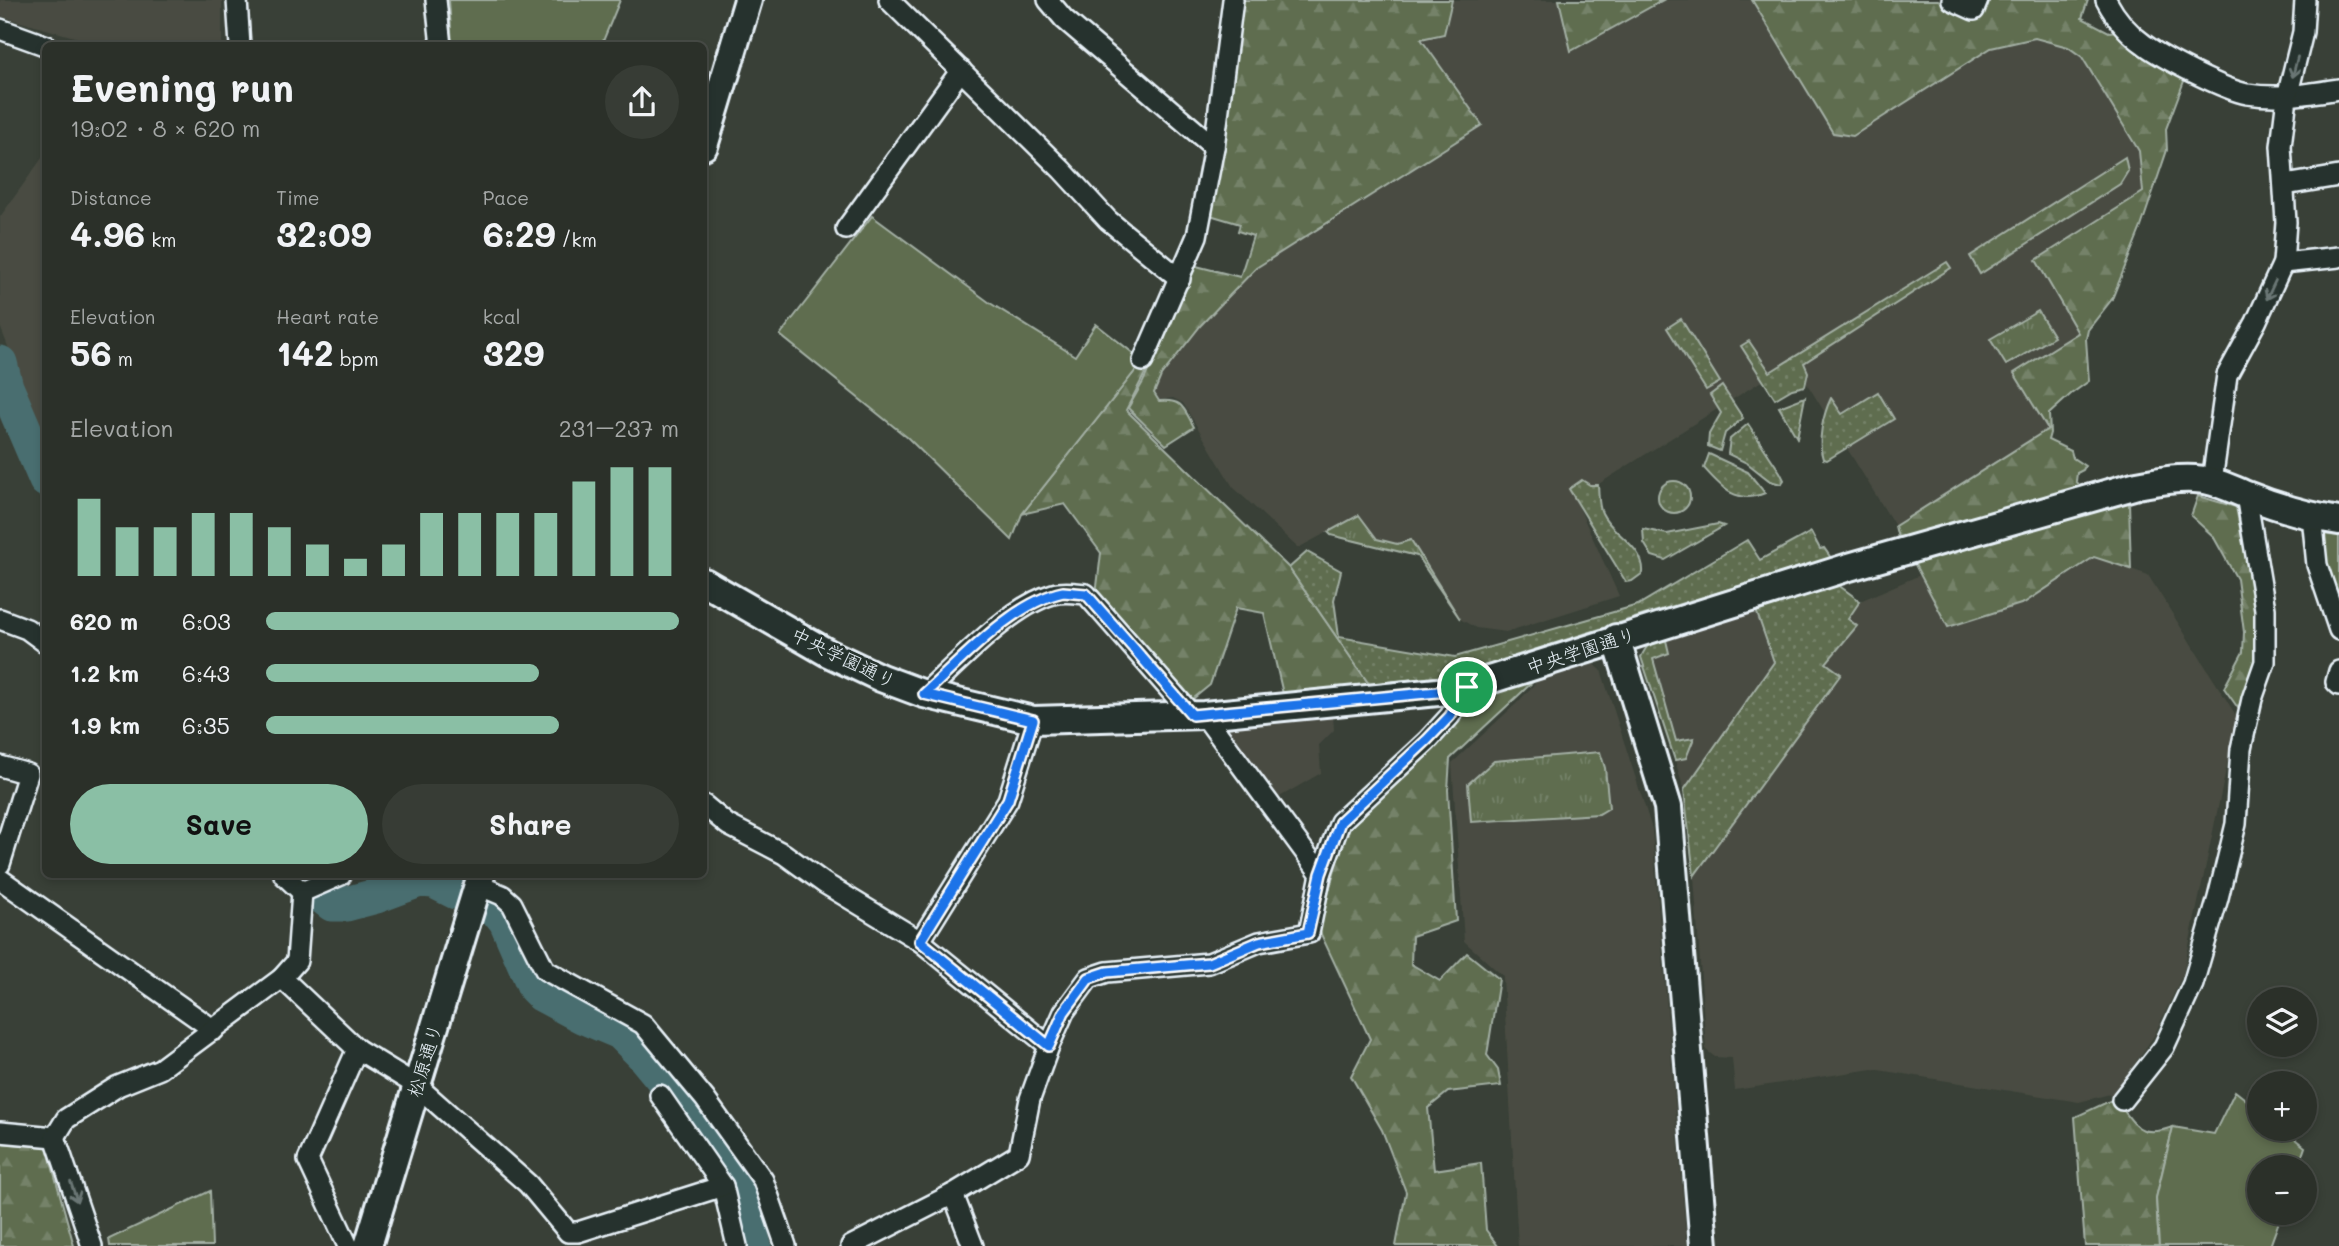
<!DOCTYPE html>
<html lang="en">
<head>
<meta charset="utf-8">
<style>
	body { margin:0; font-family:Mali,"Klee One",sans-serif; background:#373c35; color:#f1f3f6; height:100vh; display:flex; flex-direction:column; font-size:26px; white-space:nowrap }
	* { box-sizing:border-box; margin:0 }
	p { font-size:23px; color:#a6a9a8 }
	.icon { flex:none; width:38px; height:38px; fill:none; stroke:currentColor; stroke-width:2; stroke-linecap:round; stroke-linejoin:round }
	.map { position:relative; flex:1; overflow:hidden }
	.sheet { position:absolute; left:42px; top:42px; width:665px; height:836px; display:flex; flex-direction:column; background:#2b3029; border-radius:10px; box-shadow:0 4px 10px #0003,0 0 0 2px #474b46 }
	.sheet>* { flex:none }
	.fabs { position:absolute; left:2247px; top:987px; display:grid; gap:14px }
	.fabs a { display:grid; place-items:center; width:70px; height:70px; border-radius:50%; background:#2b3029; box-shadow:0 4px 10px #0003,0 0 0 2px #474b46; font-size:35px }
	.pin { position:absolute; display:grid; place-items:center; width:60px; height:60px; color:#fff; margin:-30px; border:4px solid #fff; border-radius:50%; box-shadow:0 2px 7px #0007 }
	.round { display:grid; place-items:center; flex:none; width:74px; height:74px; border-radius:37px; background:#373c35 }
	.headline { display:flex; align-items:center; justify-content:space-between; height:119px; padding:0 28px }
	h1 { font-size:38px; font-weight:700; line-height:52px }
	.metrics { display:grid; grid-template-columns:repeat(3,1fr); gap:10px; height:119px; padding:7px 28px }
	.metrics div { display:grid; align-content:center }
	.metrics b { font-size:35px; font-weight:700 }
	.metrics small { font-size:19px; font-weight:400 }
	.metrics p { font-size:19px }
	.chart { height:196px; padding:14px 28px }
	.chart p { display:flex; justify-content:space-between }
	.chart svg { width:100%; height:126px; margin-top:7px; stroke:#8abfa5; stroke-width:6 }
	.action { display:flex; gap:14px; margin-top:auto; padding:14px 28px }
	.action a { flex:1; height:80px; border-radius:42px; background:#8abfa5; color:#111; font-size:28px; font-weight:700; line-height:80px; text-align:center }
	.action a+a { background:#373c35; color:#f1f3f6 }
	ul { padding:0 28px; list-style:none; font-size:23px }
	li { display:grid; grid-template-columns:112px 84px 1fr; align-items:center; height:52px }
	li i { height:18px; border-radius:9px; background:#8abfa5 }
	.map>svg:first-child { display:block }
	.built { fill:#494c42 }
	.grass { fill:url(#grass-tufts); stroke:#a3afa4; stroke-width:2 }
	.forest { fill:url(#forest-firs); stroke:#a3afa4; stroke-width:2 }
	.park { fill:#5e6d4f; stroke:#a3afa4; stroke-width:2 }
	.garden { fill:url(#garden-dots); stroke:#a3afa4; stroke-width:2 }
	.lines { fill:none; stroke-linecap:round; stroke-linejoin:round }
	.river { stroke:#4a6e70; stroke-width:35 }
	.street-casing { stroke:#e8f1f8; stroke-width:24 }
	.secondary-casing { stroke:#e8f1f8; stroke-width:32 }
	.street { stroke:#26332d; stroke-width:19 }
	.secondary { stroke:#26332d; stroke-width:26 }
	.oneway { stroke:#6a7674 }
	.route-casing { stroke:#fff; stroke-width:14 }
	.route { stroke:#1a73e8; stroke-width:9 }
	.labels { text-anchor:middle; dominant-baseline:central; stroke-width:5; stroke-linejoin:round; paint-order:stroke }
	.street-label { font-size:19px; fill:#e8f1f8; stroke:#26332d }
</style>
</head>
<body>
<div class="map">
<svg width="2339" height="1246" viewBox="0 0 2339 1246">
	<defs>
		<pattern id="grass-tufts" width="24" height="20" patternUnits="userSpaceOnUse" patternTransform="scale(1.75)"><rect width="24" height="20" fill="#5e6d4f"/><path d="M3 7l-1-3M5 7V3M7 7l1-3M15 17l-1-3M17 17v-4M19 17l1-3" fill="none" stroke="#758269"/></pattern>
		<pattern id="forest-firs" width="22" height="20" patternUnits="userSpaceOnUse" patternTransform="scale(1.75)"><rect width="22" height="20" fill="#5e6d4f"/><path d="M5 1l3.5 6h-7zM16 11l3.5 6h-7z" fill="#758269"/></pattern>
		<pattern id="garden-dots" width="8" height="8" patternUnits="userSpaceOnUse" patternTransform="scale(1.75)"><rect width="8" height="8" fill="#5e6d4f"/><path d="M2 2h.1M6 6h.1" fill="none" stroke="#758269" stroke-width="1.8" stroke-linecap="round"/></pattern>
	</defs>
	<rect width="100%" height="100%" fill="#394037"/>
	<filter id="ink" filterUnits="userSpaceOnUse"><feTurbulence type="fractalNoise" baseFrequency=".0143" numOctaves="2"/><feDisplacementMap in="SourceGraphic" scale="14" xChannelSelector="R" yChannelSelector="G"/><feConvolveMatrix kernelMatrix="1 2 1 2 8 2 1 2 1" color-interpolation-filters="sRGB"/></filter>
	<g filter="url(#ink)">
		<g class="built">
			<polygon points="0,0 222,0 222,45 113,46 92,42 0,16"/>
			<polygon points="1452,0 1559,0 1571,51 1663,0 1752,0 1853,136 1991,48 2035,38 2068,47 2082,57 2139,151 2143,193 2036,260 2078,333 2014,373 2048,429 1895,526 1793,361 1575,499 1619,596 1506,632 1476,628 1460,619 1411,541 1397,544 1377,539 1359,515 1298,548 1233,487 1183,403 1173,398 1159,400 1155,391 1161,376 1201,325 1256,268 1482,126 1420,39 1444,34"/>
			<polygon points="45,154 45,441 0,326 0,217"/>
			<polygon points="2094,556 2148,575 2237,717 2183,974 2154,1036 2114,1093 2079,1102 1872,1069 1735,1090 1732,1058 1715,1057 1706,1050 1694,876 1840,674 1826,664 1856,627 1847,619 1860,601 1920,575 1948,627 2024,603"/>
			<polygon points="1756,610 1774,662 1684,790 1675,760 1686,758 1693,738 1676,741 1653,658 1669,653 1665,636"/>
			<polygon points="1590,661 1601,670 1652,829 1687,1246 1518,1246 1503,976 1464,941 1452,763 1517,703 1542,676"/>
			<polygon points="1333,715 1334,730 1319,745 1321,773 1276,799 1226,731 1232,723"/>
		</g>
		<g class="grass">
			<polygon points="2038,311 2054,337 2006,365 1990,339"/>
			<polygon points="1359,515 1377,539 1397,544 1411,540 1460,619 1417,556 1331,535 1328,532"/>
			<polygon points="1600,752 1605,768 1609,808 1599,814 1471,822 1468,784 1494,761"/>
		</g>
		<g class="forest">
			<path d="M 1239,0 L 1452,0 L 1444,34 L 1421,39 L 1482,125 L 1256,268 L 1201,325 L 1161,376 L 1154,393 L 1159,401 C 1183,399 1183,407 1194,427 L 1166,445 L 1128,408 L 1143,382 L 1196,266 L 1240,277 L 1253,236 L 1238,231 L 1240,224 L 1210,215 Z"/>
			<polygon points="1559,0 1663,0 1571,51"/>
			<polygon points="1752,0 1938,0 1977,18 1983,0 2088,0 2082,18 2109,32 2117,31 2187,73 2166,129 2167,150 2141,227 2112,299 2088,330 2086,339 2089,381 2071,394 2049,414 2050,433 2048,440 2071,451 2073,458 2085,466 2083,470 2077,473 2076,481 2081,487 1898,538 1895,526 2048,429 2014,373 2078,333 2036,260 2143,192 2139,151 2082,57 2068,47 2035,38 1991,48 1853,136 1833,133"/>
			<polygon points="2125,157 2128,171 2120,184 1980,274 1970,256"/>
			<polygon points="1143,361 1150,364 1126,410 1289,568 1369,684 1284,698 1264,613 1236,608 1210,685 1189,702 1096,595 1101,553 1065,504 1022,514"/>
			<polygon points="2198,496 2236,507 2257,615 2257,661 2238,708 2224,688 2243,652 2244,632 2237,579 2213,536 2191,516"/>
			<polygon points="2129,502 2131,569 2094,557 2024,603 1948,627 1913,561"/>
			<polygon points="1537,678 1450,759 1448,790 1456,921 1412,936 1411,964 1440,981 1467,953 1499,979 1487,1055 1498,1070 1501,1086 1448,1092 1428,1108 1434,1170 1481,1163 1486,1230 1498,1246 1396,1246 1406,1192 1382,1130 1351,1076 1370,1039 1319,930 1347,823 1439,738 1470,700"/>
			<path d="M 2114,1099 C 2136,1122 2135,1140 2173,1127 L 2156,1198 L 2159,1246 L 2085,1246 L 2075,1117 Z"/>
			<polygon points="0,1143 47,1147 74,1246 0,1246"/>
		</g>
		<g class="park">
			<polygon points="449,0 620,0 601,46 452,45"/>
			<polygon points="872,216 990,303 1075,356 1096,324 1143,361 1022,514 1012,540 908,438 780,335"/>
			<polygon points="2321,534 2339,536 2339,611 2323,564"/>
			<polygon points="2235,1091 2259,1110 2259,1129 2282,1129 2305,1147 2298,1167 2259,1167 2259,1213 2282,1213 2270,1246 2159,1246 2156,1198 2173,1127 2214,1134"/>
			<polygon points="210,1191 212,1246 110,1246 109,1239"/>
		</g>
		<g class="garden">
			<polygon points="1947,262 1951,268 1804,363 1808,372 1805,386 1792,389 1775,399 1741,346 1749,341 1770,372"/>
			<polygon points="1681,319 1720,382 1706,390 1667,328"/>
			<polygon points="1722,386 1743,418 1725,433 1720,451 1708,446 1709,434 1721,413 1710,395"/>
			<path d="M 1878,392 L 1894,419 L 1827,460 L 1823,459 C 1817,441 1823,415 1831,398 L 1842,414 Z"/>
			<polygon points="1805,397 1797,438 1779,407"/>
			<polygon points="1748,424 1780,472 1784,480 1781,484 1770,481 1747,463 1728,454 1730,439"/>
			<path d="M 1709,454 L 1748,472 L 1765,493 C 1736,505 1722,488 1704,468 Z"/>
			<path d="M 1582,480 L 1590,485 L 1598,485 C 1599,495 1598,505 1602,513 C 1612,535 1645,546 1643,573 L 1632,581 L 1626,582 L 1569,489 Z"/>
			<circle cx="1674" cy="497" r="16"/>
			<polygon points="1718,524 1724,526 1665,560 1652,556 1644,543 1643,529 1667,534"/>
			<polygon points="1811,532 1820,549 1824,548 1831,558 1644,615 1455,675 1369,684 1289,568 1307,552 1341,571 1334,600 1339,637 1455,657 1638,605 1747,540 1760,560"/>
			<polygon points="1834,582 1860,601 1848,619 1857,626 1826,663 1841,674 1694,876 1684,790 1774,662 1756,610"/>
			<path d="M 1665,636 L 1669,653 L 1653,659 L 1676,741 L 1694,738 L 1686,758 L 1675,760 L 1641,657 C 1647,645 1651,639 1665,636 Z"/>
		</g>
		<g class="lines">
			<g class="river">
				<polyline points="0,363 6,387 46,480"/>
				<polyline points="294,875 332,904 346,904 376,896 419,880 434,881 456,892"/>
				<polyline points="490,907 499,912 506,921 535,988 541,994 582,1016 620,1032 643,1055 720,1148 752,1203 751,1233 754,1246"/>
			</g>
			<g class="street-casing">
				<g id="street">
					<polyline points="237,0 240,46"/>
					<polyline points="436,0 441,46"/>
					<polyline points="889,0 1062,170 1108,220 1180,279"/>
					<polyline points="1048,0 1064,19 1214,147"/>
					<polyline points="1952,0 1974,10 1978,0"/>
					<path d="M 2106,0 C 2115,17 2129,34 2145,45 C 2164,59 2225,90 2247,94 C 2279,99 2308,94 2339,89"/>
					<polyline points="0,29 47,46"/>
					<polyline points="2285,185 2339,176"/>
					<polyline points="846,229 961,70"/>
					<polyline points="2283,263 2339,257"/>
					<polyline points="1143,361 1197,236 1214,147 1233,0"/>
					<polyline points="2212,481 2227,375 2256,322 2283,263 2286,222 2281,146 2287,97 2303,32 2305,0"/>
					<polyline points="2312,516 2317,565 2339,630"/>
					<polyline points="0,619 27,629 46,643"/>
					<polyline points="2339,671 2336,682 2339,685"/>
					<path d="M 924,694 C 958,663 1009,607 1053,594 C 1064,591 1075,593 1086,594 L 1192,715"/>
					<polyline points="0,766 28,774 0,864"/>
					<polyline points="704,805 728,825 784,854 824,883 920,941 1049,1046 1030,1099 1019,1154 953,1194 851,1246"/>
					<polyline points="1321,874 1340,822 1427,741 1450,716 1467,687"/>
					<polyline points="284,875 302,892"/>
					<polyline points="0,879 214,1030"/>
					<polyline points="478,885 502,895 512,904 545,970 643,1024 705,1099 763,1180 786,1246"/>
					<polyline points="920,941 1008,800 1033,720"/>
					<polyline points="282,978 297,961 302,892 341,875"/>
					<polyline points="1049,1046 1064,1012 1089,978 1107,972 1209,963 1259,942 1309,933 1321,874 1204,715"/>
					<polyline points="660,1095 723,1186 737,1246"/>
					<polyline points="2122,1100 2164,1047 2193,984 2218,898 2236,824 2241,749 2252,699 2265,662 2265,609 2246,495"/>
					<polyline points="0,1132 55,1137"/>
					<polyline points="55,1137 66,1119 118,1086 160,1069 282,978 357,1049 416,1085 528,1184 568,1232 578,1232 723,1186"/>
					<polyline points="55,1137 92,1246"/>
					<polyline points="953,1194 973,1246"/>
					<polyline points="348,1246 308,1160 357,1049"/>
				</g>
			</g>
			<g class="secondary-casing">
				<g id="secondary">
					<polyline points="704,146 748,0"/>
					<path d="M 704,582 L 828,653 L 881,678 L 924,694 L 1033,720 L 1204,715 L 1448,691 L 1467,687 L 1849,567 L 2137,485 C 2161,481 2189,475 2213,482 C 2224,485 2234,490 2244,494 C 2274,506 2307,516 2339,521"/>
					<polyline points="1616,638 1668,807 1704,1246"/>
					<polyline points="368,1246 481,875"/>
				</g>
			</g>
			<use href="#street" class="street"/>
			<use href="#secondary" class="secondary"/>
		</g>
		<defs><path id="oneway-shaft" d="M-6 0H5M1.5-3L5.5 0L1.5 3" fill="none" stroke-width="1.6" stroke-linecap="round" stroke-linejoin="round" transform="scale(1.75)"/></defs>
		<g class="oneway">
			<use href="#oneway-shaft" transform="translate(2295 67) rotate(104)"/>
			<use href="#oneway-shaft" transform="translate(2271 290) rotate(115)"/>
			<use href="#oneway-shaft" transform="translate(74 1192) rotate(71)"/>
		</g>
	</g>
	<g class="lines" filter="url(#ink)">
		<g class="route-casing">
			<path id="route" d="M 1063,592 L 1086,594 L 1192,715 L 1448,691 L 1467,687 L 1450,716 L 1427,740 L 1340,822 L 1321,874 L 1308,933 L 1259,942 L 1209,963 L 1107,972 L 1089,978 L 1064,1012 L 1049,1046 L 920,941 L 1008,800 L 1033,720 L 924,694 C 962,660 1012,603 1063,592 Z"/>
		</g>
		<use href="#route" class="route"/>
	</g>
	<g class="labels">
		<g class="street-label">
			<text transform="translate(1581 650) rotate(-18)">中央学園通り</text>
			<text transform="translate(844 657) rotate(26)">中央学園通り</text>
			<text transform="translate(424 1060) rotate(-73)">松原通り</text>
		</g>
	</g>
</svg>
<div class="fabs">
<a><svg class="icon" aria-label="layers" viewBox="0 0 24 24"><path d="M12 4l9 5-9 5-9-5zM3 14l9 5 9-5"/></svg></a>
<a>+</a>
<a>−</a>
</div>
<div class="pin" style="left:1467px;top:687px;background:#1e9e55"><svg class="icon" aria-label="arrive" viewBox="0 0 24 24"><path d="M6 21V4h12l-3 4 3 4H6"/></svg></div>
<section class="sheet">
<div class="headline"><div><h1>Evening run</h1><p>19:02 · 8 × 620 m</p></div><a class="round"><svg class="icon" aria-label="share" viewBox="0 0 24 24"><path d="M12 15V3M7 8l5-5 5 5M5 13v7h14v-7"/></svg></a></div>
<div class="metrics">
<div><p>Distance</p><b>4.96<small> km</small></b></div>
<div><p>Time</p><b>32:09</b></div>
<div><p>Pace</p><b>6:29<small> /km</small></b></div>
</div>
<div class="metrics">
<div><p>Elevation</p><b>56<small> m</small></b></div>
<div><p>Heart rate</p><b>142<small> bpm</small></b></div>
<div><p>kcal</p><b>329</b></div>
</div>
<div class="chart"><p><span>Elevation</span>231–237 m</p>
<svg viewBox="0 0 160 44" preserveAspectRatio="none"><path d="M5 44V17M15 44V27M25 44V27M35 44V22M45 44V22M55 44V27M65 44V33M75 44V38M85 44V33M95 44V22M105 44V22M115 44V22M125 44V22M135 44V11M145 44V6M155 44V6"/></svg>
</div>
<ul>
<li><b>620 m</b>6:03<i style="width:100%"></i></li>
<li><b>1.2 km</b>6:43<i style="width:66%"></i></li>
<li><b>1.9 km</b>6:35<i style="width:71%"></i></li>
</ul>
<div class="action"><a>Save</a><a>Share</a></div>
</section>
</div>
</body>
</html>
